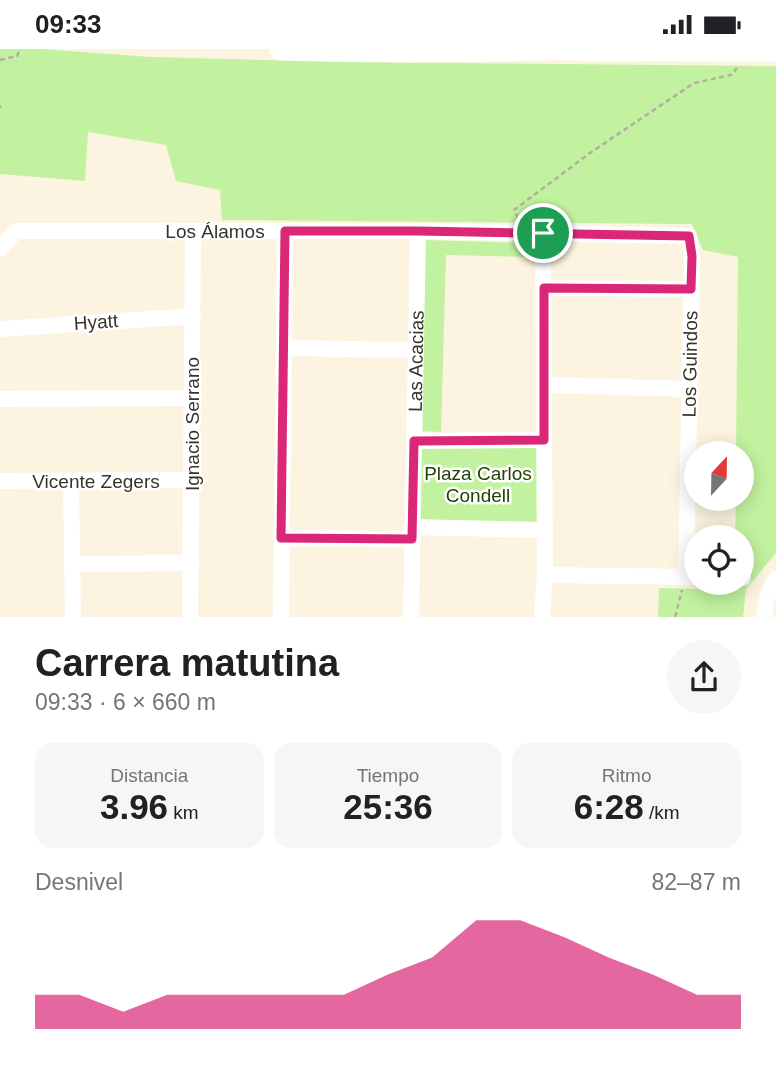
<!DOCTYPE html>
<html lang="es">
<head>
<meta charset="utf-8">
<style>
	body { margin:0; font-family:Helvetica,sans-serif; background:#f6f6f6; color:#202124; height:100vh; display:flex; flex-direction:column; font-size:26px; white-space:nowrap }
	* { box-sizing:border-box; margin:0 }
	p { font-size:23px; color:#757577 }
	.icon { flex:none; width:38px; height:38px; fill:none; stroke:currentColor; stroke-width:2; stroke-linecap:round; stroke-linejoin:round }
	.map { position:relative; height:568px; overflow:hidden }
	.details { display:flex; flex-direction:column; background:#fff; flex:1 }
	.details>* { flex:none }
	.needle { width:46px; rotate:22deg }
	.controls { position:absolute; left:684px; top:392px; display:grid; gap:14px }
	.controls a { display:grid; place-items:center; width:70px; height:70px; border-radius:50%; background:#fff; box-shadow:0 4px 18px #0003; font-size:35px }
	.pin { position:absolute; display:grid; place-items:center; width:60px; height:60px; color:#fff; margin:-30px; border:4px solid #fff; border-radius:50%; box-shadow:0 2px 7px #0007 }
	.round { display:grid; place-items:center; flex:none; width:74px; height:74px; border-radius:37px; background:#f6f6f6 }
	.summary { display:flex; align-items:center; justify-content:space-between; height:119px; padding:0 35px }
	h1 { font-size:38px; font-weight:700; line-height:52px }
	.stats { display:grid; grid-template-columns:repeat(3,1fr); gap:10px; height:119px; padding:7px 35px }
	.stats div { display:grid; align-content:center; border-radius:18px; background:#f6f6f6; text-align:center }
	.stats b { font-size:35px; font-weight:700 }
	.stats small { font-size:19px; font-weight:400 }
	.stats p { font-size:19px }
	.chart { height:196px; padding:14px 35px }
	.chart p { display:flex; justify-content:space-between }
	.chart svg { width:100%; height:126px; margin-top:7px; fill:#db2777; opacity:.7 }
	.status { display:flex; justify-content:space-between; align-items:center; height:49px; padding:0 35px; background:#fff; direction:ltr }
	.status svg { height:19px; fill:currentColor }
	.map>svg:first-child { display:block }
	.green { fill:#c2f29f }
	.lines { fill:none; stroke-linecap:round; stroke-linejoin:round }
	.path { stroke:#b4ae9e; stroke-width:2.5; stroke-dasharray:5 3.5; stroke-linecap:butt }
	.street { stroke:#fff; stroke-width:16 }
	.secondary { stroke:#fff; stroke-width:23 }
	.route-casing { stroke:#fff; stroke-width:14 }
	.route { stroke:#db2777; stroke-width:9 }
	.labels { text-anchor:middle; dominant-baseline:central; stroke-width:5; stroke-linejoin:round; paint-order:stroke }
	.street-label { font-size:19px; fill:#37342c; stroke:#fff }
	.park-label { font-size:19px; fill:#244202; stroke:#fff }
</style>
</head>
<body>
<div class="status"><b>09:33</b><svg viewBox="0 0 49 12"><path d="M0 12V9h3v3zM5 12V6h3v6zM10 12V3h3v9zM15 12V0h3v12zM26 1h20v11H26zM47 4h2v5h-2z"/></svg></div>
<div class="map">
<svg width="776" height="568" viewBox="0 0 776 568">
	<rect width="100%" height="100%" fill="#fcf4e0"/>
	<g class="green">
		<polygon points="0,0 42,0 150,8 335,13 776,17 776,504 746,540 743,568 658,568 659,539 734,541 735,534 742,534 742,488 735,488 736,450 742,450 742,404 736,404 738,208 703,201 692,175 222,171 220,141 176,132 166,96 88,83 85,132 0,125"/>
		<polygon points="425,191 530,194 529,208 446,206 441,383 421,382"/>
		<polygon points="541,395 541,475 414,474 417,396"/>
	</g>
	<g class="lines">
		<g class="path">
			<polyline points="0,11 17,7 20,0"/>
			<polyline points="0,56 0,59"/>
			<polyline points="518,169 514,161 590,104 694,34 731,26 737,19"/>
			<polyline points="675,568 682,541"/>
		</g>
		<g class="street">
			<polyline points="0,200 16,182 418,182 689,187 692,207 686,528"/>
			<polyline points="544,239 691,240"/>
			<polyline points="0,280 193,267"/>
			<polyline points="284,299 416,301"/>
			<polyline points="544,336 689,340"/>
			<polyline points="0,350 192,349"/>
			<polyline points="414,392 544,391"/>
			<polyline points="0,432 191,431"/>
			<polyline points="71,432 73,568"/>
			<polyline points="412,478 545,481"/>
			<polyline points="281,489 412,490"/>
			<polyline points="72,515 191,514"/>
			<polyline points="545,526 694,528"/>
			<polyline points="742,529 743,529"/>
			<polyline points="190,568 193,182"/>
			<polyline points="281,568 285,182"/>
			<path id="s1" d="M 411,568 L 418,182"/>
			<polyline points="542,568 545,526 543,184"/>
			<path d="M 764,568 C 765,555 768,541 776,530"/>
		</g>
		<g class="secondary">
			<polyline points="281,0 413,2 547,0"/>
			<polyline points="556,0 776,1"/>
		</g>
	</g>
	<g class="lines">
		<g class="route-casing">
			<polygon id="route" points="285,182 418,182 689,187 692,207 691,240 544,239 544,391 414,392 412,490 281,489"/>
		</g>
		<use href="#route" class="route"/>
	</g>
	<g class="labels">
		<g class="street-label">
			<text x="215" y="182">Los Álamos</text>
			<text transform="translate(96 273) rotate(-4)">Hyatt</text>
			<text stroke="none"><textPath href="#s1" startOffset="256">Las Acacias</textPath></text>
			<text transform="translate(690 315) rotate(-89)">Los Guindos</text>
			<text transform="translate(192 375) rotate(-90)">Ignacio Serrano</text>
			<text x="96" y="432">Vicente Zegers</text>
		</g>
		<g class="park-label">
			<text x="478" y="424">Plaza Carlos<tspan x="478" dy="22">Condell</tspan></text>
		</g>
	</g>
</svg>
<div class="controls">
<a><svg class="needle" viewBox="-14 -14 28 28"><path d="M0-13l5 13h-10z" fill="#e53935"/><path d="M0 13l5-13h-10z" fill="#757577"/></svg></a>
<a><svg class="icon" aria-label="locate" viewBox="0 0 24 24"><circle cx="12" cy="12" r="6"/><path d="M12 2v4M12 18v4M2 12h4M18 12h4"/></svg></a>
</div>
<div class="pin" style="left:543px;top:184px;background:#1e9e55"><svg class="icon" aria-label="arrive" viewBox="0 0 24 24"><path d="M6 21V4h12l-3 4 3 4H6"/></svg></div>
</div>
<section class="details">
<div class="summary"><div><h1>Carrera matutina</h1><p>09:33 · 6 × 660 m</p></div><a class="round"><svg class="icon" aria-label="share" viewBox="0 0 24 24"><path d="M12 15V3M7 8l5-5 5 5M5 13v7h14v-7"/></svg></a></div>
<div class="stats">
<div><p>Distancia</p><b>3.96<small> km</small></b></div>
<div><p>Tiempo</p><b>25:36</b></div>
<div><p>Ritmo</p><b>6:28<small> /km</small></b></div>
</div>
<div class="chart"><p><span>Desnivel</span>82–87 m</p>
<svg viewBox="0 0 160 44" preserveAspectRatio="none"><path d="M0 44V32L10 32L20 38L30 32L40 32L50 32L60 32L70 32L80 25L90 19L100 6L110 6L120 12L130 19L140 25L150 32L160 32V44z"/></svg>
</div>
</section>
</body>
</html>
